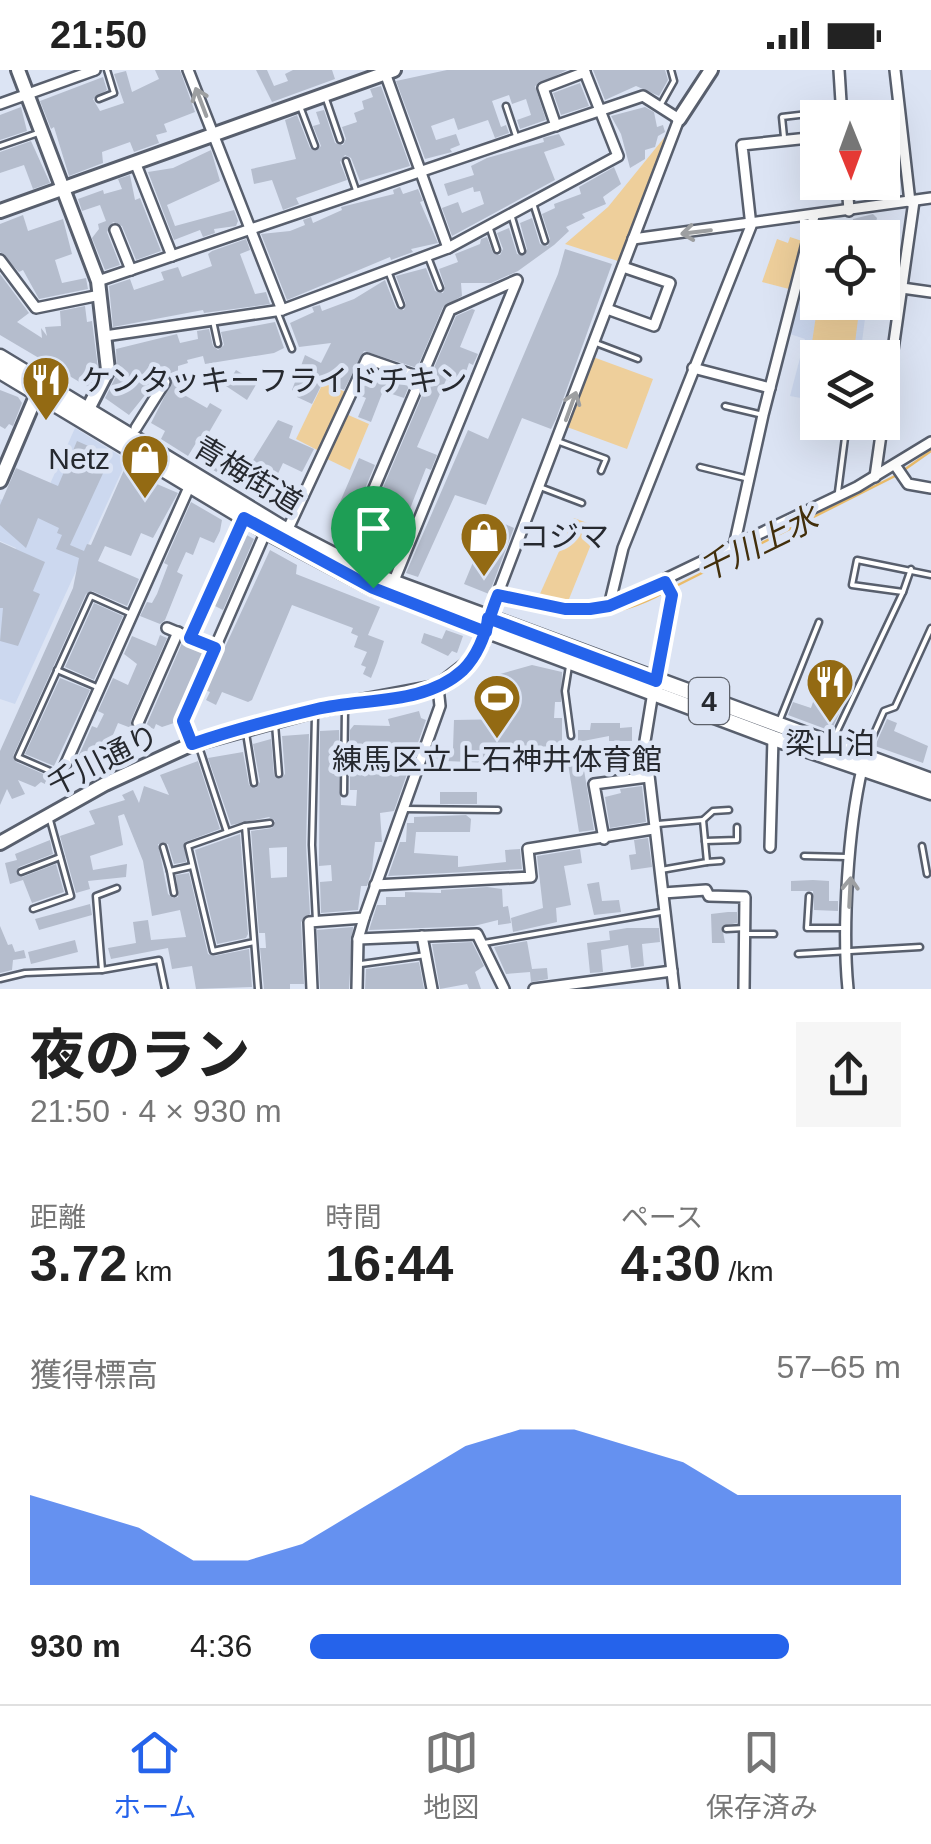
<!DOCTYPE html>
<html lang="ja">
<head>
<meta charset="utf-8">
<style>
	body { margin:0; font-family:Helvetica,"Noto Sans JP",sans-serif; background:#f6f6f6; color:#222; height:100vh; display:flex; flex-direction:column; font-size:38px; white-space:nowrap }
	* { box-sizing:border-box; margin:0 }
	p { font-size:32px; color:#767676 }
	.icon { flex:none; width:55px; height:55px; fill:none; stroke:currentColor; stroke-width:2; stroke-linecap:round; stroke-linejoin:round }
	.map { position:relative; height:919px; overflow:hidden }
	.sheet { display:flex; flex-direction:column; background:#fff; flex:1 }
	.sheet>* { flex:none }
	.needle { width:65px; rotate:179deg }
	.buttons { position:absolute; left:800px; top:30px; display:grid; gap:20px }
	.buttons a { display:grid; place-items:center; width:100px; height:100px; border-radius:0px; background:#fff; box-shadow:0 10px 40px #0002; font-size:50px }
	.pin { position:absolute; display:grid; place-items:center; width:85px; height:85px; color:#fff; margin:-102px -42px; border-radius:50% 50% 50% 0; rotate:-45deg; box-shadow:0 0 10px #0007 }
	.pin .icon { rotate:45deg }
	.round { display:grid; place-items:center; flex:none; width:105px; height:105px; border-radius:0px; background:#f6f6f6 }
	.summary { display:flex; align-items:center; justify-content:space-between; height:170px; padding:0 30px }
	h1 { font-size:55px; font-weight:800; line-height:75px }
	.stats { display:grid; grid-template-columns:repeat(3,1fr); gap:15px; height:170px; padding:10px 30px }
	.stats div { display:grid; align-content:center }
	.stats b { font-size:50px; font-weight:800 }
	.stats small { font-size:28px; font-weight:400 }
	.stats p { font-size:28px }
	.chart { height:280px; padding:20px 30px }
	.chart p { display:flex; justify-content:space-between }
	.chart svg { width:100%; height:180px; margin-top:10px; fill:#2563eb; opacity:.7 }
	ul { padding:0 30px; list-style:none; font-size:32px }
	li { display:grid; grid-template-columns:160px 120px 1fr; align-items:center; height:75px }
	li i { height:25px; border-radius:12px; background:#2563eb }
	.status { display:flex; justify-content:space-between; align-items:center; height:70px; padding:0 50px; background:#fff; direction:ltr }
	.status svg { height:28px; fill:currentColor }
	.tab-bar { display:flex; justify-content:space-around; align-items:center; height:140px; border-top:2px solid #e0e0e0; background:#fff; font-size:28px; color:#767676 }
	.tab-bar a { display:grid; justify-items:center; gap:5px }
	.tab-bar .active { color:#2563eb }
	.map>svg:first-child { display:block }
	.built { fill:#ccd8ef }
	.green { fill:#eecf9b }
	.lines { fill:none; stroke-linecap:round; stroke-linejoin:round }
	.stream { stroke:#e9bb69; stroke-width:2.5 }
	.building { fill:#b5bdcd; fill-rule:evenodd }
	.lane-casing { stroke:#585f6d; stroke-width:9 }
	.street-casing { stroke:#585f6d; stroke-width:14 }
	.secondary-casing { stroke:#585f6d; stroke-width:18 }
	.primary-casing { stroke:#585f6d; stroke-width:19 }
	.lane { stroke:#fff; stroke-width:4 }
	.street { stroke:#fff; stroke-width:9 }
	.secondary { stroke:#fff; stroke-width:12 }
	.primary { stroke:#fff; stroke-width:14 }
	.oneway { stroke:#9d9fa1 }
	.route-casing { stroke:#fff; stroke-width:20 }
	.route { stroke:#2563eb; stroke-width:12 }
	.labels { text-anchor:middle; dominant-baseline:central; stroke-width:9; stroke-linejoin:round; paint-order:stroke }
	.shield { fill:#dce4f4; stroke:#5d616a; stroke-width:2.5 }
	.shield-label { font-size:28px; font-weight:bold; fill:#26292f }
	.poi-label { font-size:30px; fill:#26292f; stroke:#dce4f4; text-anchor:start }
	.street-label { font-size:30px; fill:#26292f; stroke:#dce4f4 }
	.water-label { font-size:32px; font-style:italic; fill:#422f0b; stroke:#dce4f4 }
</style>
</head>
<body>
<div class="status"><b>21:50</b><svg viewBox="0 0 49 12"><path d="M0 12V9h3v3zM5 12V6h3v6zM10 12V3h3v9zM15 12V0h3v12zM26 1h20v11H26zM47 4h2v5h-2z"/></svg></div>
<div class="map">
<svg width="931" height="919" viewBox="0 0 931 919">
	<rect width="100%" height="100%" fill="#dce4f4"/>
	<g class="built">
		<polygon points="801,209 817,213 818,232 867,233 860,287 818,288 817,331 790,326 805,269 787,263"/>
		<polygon points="75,358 127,390 15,634 0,629 0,512 16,478 0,471 0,429 37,443"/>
	</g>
	<g class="green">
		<polygon points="668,63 621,192 565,174 608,137"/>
		<polygon points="790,167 802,171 789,219 762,212 777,169 788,173"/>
		<polygon points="818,232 860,233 854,281 847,287 810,286"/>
		<polygon points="593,287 653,309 627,379 567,357"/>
		<polygon points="323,313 346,322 319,381 296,369"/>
		<polygon points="346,344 369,354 350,400 325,388"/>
		<polygon points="574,448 598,457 567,534 539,526"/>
	</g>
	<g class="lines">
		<g class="stream">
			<polyline points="904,400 931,381"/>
			<polyline points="672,518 897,405"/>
			<path d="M 520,536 C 573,551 616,549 665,522"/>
		</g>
	</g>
	<g class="building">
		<polygon points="155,0 180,0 195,42 164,54 167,62 156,65 159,73 134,82 130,72 102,82 103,93 69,106 54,57 51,59 40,31 103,7 107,20 93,29 100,41 124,33 114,4 126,1 132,22 159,9"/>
		<polygon points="256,0 267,0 274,16 288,11 285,4 293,0 332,0 335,9 272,32"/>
		<polygon points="447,0 567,0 535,16 546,50 520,59 517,50 531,45 526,29 512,34 509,25 492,31 501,57 506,55 509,63 495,68 488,50 458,60 454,48 431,56 436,70 456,64 460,75 450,79 452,82 425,89 396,11"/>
		<polygon points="593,0 665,0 668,10 659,26 636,16 605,30"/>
		<polygon points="580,13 589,36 561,45 553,23"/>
		<polygon points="381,16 410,96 360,111 351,88 345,85 340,92 347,110 296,128 299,134 283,140 272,110 254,114 251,99 296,89 285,50 297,45 310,78 316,81 321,76 313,56 320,54 316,42 324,40 335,73 343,75 346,69 342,57 357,52 354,43 364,39 362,31 373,27 370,19"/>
		<polygon points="21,37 27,61 0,70 0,45"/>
		<polygon points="645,37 654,42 657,57 663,55 665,62 658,66 655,77 645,80 645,89 630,98 621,64 611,46"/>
		<polygon points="559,64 565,75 544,82 555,110 452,166 442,138 458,132 462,143 484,134 480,121 474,122 473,117 448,126 444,114 474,105 471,96 487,88 544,72 543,68"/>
		<polygon points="31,71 50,113 33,119 24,95 0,103 0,82"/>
		<polygon points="211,80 220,111 167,135 175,156 234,140 238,151 236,156 214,159 215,163 203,167 200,160 174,170 148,102 173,98"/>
		<polygon points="614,97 621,114 603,127 606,134 582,144 585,148 566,157 569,161 554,175 518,201 491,213 461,213 462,226 443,237 417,298 364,281 344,320 323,312 312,334 297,327 299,323 292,320 305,285 321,293 331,273 299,277 290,253 314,242 312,237 320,235 322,241 354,229 385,210 396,238 404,240 406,234 396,206 426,198 435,221 443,223 445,217 439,199 458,192 455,184 480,174 481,169 487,167 493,183 500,185 503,179 497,163 509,158 517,184 525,185 527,179 520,153 532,148 540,174 548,176 550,169 542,144 555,138 554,134 581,124 579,117"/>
		<polygon points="130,105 135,130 140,128 161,181 136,190 122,156 113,152 107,162 120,195 105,200 92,168 99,159 98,154 106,151 100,135 82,141 78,129 103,120 104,124 122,119 118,109"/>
		<polygon points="400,117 403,124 418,119 423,131 420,132 438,173 411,179 413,182 391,190 390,187 287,230 261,164 290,161 305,155 303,150 311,147 313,153 342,140 341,137 394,124 393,120"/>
		<polygon points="873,144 877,148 872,168 851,166 853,149"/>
		<polygon points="23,145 28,161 63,149 72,184 55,190 62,213 86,208 88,219 39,229 23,200 19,202 0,182 0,154"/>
		<polygon points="246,169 250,180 240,184 255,224 266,222 270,234 204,243 203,240 113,257 109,216 130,209 134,220 164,210 161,202 178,197 182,207 212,196 208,184 212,181"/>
		<polygon points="565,179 612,194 556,349 551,359 522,348 486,435 455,425 418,507 406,503 468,360 488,369 558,204"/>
		<polygon points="0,204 29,243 17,252 42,268 41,258 47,266 45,257 61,256 60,241 85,236 87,252 92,251 98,298 88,317 0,265"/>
		<polygon points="472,239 475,240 460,277 478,284 473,295 469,293 465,305 460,303 456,314 446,310 417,377 437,385 431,400 426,398 402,459 389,454 381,475 398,480 391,496 376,487 375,490 365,486 356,481 456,246"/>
		<polygon points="275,252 284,278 274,283 205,294 203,286 187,290 188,293 178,296 178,302 162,304 129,345 105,328 117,304 116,279 177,264 180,273 198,269 197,261 209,259 213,276 218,280 224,275 221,262"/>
		<polygon points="809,286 818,287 818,329 805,327"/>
		<polygon points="236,300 257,313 247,330 226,316"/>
		<polygon points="368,307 409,316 404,328 383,321 371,352 358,347 366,328 359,325"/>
		<polygon points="173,310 180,315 179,322 207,338 210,333 222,340 204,371 199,368 188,386 161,369 165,361 151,353"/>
		<polygon points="0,320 18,327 22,333 13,356 9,354 5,359 0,356"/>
		<polygon points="278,350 293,356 289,368 314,379 302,402 283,393 266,429 239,413"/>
		<polygon points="77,371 111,386 70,475 84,481 87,474 91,475 124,400 178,423 153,468 141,463 131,486 105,476 98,491 139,509 127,536 92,521 86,524 13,686 16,692 48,706 45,714 41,712 35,717 18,710 25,724 12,729 7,719 0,735 0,681 73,518 79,488 56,479 62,465 57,463 59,458 38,448 26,478 0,455 0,435 16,398 58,416"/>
		<polygon points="222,375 239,386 225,407 208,397"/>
		<polygon points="359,388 375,395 344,468 335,464 345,442 337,439"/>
		<polygon points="191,432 222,450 220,461 214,473 200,467 193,485 186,482 177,502 183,505 165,550 160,554 140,546 147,532 152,533 157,524 168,495 164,493"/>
		<polygon points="496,450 514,458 489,524 464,514 476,485 482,486"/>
		<polygon points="243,463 254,469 223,540 211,534"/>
		<polygon points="0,472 45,492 33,521 40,524 18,576 0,571 3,538 0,538"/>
		<polygon points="270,480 297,495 296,504 380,537 368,565 384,571 377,593 371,608 363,604 366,597 361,595 367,582 354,577 358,566 351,563 353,558 292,535 252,630 248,632 222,622 216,635 206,630 210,622 205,620"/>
		<polygon points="94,533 123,546 94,610 65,597"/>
		<polygon points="446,560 463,566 457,583 452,581 448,586 421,573 424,563 442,569"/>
		<polygon points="160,565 167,568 131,650 131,658 118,653 105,684 74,696 92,656 97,658 104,644 98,641 113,608 128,615 137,594 124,584 132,566 156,576"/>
		<polygon points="182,573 204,582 174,653 162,657 156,654 154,659 146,656"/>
		<polygon points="532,595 562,602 561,632 555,632 554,648 562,648 562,678 541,678 540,695 446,691 446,699 430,699 434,679 453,678 454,650 511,649 513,623 491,625 486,608"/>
		<polygon points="60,608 90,620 54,696 25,684"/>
		<polygon points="814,629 829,634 827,639 839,644 831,661 788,645 793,632 811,638"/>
		<polygon points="419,641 421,648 426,650 394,741 380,743 382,772 375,772 372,800 367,816 361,816 358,840 321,843 320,812 332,811 331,795 319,796 320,661 339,660 341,735 356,736 357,720 350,720 350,660 354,655 390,656 388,649"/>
		<polygon points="887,649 897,653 894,661 928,676 923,693 875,676"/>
		<polygon points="591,653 620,653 620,658 632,657 632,671 609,671 609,666 578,672 578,660 590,660"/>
		<path d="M 309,664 L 306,775 L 310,844 L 301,852 L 304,914 L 290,914 L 290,919 L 264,919 L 260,878 L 266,878 L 265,863 L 259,863 L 251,761 L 272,758 L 275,751 L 269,747 L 231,755 L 208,688 L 243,682 L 249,715 L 256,718 L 260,712 L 253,674 L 271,669 L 274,705 L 280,709 L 285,704 L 282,666 ZM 287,777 L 287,807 L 271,808 L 269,778 Z"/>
		<polygon points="580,676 594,760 579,762 566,681"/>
		<polygon points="198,691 220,759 185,772 186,792 174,794 168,774 158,774 168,824 173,828 178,827 176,805 189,803 208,884 214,886 249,879 252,917 196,919 192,896 172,899 168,878 111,889 108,878 136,873 133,852 148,850 151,870 186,867 180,840 152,846 143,791 124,744 118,746 123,775 90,786 93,800 127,794 126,807 88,811 90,819 76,823 60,766 95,754 89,741 125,730 122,725 133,720 139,733 144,716 169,725 160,705"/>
		<polygon points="642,716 646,752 610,758 605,727 621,723 620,719"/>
		<rect x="440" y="722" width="37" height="12"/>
		<polygon points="466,745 471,749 470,762 416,762 414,783 458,786 458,797 506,792 505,780 520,779 522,799 388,806 400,772 406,772 407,753 414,753 414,747"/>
		<polygon points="240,764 248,864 246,868 217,874 195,780"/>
		<polygon points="648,768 652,797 631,800 629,785 636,784 634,770"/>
		<polygon points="50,770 53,784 19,797 16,803 22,807 56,794 64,822 32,833 23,810 10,814 5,793 17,790 15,784"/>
		<polygon points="580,779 582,793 564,796 571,835 556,838 557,852 513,862 511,848 543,838 537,786"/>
		<polygon points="813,810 829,811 829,831 838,831 838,841 814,840 813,821 791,821 791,811"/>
		<polygon points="599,812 602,831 619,830 621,842 594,845 587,814"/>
		<polygon points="487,817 502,819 503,837 508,836 511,853 498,855 498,850 474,856 369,860 377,835 386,835 386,827 405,827 405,822 441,823 441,820"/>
		<polygon points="90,834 92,845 39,860 35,849"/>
		<polygon points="728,842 737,842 737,853 722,856 725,873 712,873 711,844"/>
		<polygon points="0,856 8,875 12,874 15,882 24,880 26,888 13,890 12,900 0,903"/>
		<polygon points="353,857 349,919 320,919 317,860"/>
		<polygon points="627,858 659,858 660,872 642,874 644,896 631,898 628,875 601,880 603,902 590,903 587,873 610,870 609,861"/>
		<polygon points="75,870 78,882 31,894 28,882"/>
		<polygon points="527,871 532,899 547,898 548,909 531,912 530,902 506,904 494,877"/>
		<polygon points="472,872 484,896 475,902 481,919 469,919 467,914 440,919 432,874"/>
		<polygon points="419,892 424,919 365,919 366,899"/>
	</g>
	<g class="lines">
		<g class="lane-casing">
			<g id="lane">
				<polyline points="99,29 114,23 107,0"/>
				<polyline points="326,29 340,70"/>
				<polyline points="506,36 517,69"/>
				<polyline points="660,36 674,11 671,0"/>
				<polyline points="301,39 315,76"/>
				<polyline points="784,67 782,47 842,40"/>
				<polyline points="0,76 38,63"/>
				<polyline points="346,91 357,123"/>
				<polyline points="533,133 545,171"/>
				<polyline points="511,144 522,181"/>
				<polyline points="489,156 497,180"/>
				<polyline points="428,187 440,218"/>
				<polyline points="388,201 401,235"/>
				<polyline points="277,241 292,279"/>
				<polyline points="213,251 218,274"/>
				<polyline points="596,273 638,289"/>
				<polyline points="725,336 763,345"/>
				<polyline points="557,371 606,389 601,401"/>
				<polyline points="700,397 745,408"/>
				<polyline points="540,417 582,433"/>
				<polyline points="838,422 847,352"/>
				<polyline points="903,522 911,499"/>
				<polyline points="190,568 241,453"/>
				<polyline points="569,596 565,621 571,666"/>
				<polyline points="57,600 99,618"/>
				<polyline points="315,646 312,775 316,851"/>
				<polyline points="779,652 819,552"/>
				<polyline points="275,654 279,704"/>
				<polyline points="246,663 254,713"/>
				<polyline points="832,672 903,522 852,515 857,490 931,505"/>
				<polyline points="199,677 227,762"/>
				<polyline points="865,684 884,641 895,637 931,558"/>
				<polyline points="57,704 18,687 91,526 129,543"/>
				<polyline points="344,723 345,638"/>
				<polyline points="403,739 498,740"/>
				<polyline points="703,750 713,741 729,740"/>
				<polyline points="658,754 703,750 707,792 661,800"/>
				<polyline points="245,756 270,753"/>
				<polyline points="705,771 737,770 737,757"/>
				<polyline points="922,776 927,804"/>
				<polyline points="163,777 170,801"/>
				<polyline points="804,786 847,787"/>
				<polyline points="707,792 721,791"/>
				<polyline points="21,802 60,787"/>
				<polyline points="174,823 170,801 192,796"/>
				<polyline points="809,826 807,858 843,858"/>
				<polyline points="33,839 71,826 50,750"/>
				<polyline points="726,859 745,858"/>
				<polyline points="745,864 774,864"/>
				<polyline points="254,872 213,881 188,776 245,756 258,919"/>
				<polyline points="484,873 661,842"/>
				<polyline points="798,884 920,877"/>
				<polyline points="361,894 426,885"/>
				<polyline points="102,900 96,826 117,818"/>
				<polyline points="0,909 25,903 102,900 159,890 165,919"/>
			</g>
		</g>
		<g class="street-casing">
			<g id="street">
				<polyline points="188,0 282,240"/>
				<polyline points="384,0 448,178"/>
				<polyline points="839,0 842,48"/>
				<polyline points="895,0 910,132"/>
				<polyline points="0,34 95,0"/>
				<polyline points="556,56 543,18 585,2"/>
				<polyline points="135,92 172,186"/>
				<polyline points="847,112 849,141"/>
				<polyline points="115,160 131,200"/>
				<polyline points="633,169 931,128"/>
				<polyline points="0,190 36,238 100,225"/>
				<polyline points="98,211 643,26 679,49 488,549"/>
				<polyline points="902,218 931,222"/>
				<polyline points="607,239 654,256 670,213 623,197"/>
				<polyline points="105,266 282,240 448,178 618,86 584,0"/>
				<polyline points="693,298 770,318"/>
				<polyline points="136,358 165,312"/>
				<polyline points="895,395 908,414 931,418"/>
				<polyline points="875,407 914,131"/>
				<polyline points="287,461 367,289 419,307"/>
				<polyline points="734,476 763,345 814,146"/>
				<polyline points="343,491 450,240 517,210 393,513"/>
				<polyline points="498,525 565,539 609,536 857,417 931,372"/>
				<polyline points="609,536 623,478 751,156 742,75 818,67"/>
				<polyline points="167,558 215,578"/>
				<polyline points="656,611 672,525 665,511"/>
				<polyline points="653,622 645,671 674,919"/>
				<polyline points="138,653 178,562"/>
				<polyline points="192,674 183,651 266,461"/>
				<polyline points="57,704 62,702 190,415"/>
				<polyline points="604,769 594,714 648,707"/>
				<polyline points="770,777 773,668"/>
				<polyline points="375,815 531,807 528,779 653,759"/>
				<polyline points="663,823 706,820 709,826 745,827 744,919"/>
				<polyline points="422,866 432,919"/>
				<polyline points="358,869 477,864 504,919"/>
				<polyline points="312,919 309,852 364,848"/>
				<polyline points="357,919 358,869 364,848 440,636 438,617"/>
				<polyline points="534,919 672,901"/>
				<path d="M 848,919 C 842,858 848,759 862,699"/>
			</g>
		</g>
		<g class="secondary-casing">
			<g id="secondary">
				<polyline points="18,0 98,211 108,300 88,339"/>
				<polyline points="679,49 711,0"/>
				<polyline points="0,141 394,0"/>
				<polyline points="0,411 40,317"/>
				<polyline points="0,773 105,714 192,674 315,640 438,617 469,593 481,574 488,551"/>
			</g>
		</g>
		<g class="primary-casing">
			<g id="primary">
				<polyline points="0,287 287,461 368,503 931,711"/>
				<polyline points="0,301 266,461 373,518 773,668 931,722"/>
			</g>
		</g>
		<use href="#lane" class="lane"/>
		<use href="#street" class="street"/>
		<use href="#secondary" class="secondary"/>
		<use href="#primary" class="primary"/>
	</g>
	<defs><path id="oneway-shaft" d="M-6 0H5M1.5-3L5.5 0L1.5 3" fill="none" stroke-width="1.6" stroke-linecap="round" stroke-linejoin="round" transform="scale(2.5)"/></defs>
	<g class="oneway">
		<use href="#oneway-shaft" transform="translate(201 32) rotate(-111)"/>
		<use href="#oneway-shaft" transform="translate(696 162) rotate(173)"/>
		<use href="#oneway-shaft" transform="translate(571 336) rotate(-70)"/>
		<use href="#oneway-shaft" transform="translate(850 822) rotate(-87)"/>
	</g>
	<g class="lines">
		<g class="route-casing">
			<path id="route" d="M 373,518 L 244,448 L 190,568 L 215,578 L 183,651 L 192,674 C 232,660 275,649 317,639 C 365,628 425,635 463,600 C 484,579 487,551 498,525 L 565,539 L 590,539 L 609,536 L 665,512 L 672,525 L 656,611 L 488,548 L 486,562 L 373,518"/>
		</g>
		<use href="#route" class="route"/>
	</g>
	<defs>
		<g id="restaurant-pin" transform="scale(2.5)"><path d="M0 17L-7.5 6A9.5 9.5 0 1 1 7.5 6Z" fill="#936a13" stroke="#dce4f4"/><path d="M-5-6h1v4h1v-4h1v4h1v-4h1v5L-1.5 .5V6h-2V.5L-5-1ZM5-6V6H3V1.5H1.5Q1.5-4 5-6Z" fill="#fff"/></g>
		<g id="shop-pin" transform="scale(2.5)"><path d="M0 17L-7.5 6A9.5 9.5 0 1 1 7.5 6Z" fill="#936a13" stroke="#dce4f4"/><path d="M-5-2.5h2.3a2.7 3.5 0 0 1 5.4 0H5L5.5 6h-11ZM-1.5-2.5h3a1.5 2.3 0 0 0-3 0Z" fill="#fff"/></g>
		<g id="stadium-pin" transform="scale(2.5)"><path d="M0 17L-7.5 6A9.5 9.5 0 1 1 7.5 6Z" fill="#936a13" stroke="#dce4f4"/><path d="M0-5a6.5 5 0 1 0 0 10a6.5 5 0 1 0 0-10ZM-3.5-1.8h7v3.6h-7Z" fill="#fff"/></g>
	</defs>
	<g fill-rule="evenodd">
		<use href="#restaurant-pin" x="46" y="310"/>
		<use href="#shop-pin" x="145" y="388"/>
		<use href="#shop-pin" x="484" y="466"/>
		<use href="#restaurant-pin" x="830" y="612"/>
		<use href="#stadium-pin" x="497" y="628"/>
	</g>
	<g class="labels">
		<rect class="shield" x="689" y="608" width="40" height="46" rx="8"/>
		<g class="shield-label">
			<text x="709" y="631">4</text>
		</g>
		<g class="poi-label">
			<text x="81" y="310">ケンタッキーフライドチキン</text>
			<text x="110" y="388" text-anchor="end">Netz</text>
			<text x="519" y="466">コジマ</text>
			<text x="830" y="673" text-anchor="middle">梁山泊</text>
			<text x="497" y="689" text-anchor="middle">練馬区立上石神井体育館</text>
		</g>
		<g class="street-label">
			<text transform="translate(248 405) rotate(31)">青梅街道</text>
			<text transform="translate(103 690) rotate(-27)">千川通り</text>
		</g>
		<g class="water-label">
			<text transform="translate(758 474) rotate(-26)">千川上水</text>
		</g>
	</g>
</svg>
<div class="buttons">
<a><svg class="needle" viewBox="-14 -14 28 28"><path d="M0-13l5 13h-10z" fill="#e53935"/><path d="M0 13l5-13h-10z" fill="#767676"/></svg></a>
<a><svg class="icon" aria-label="locate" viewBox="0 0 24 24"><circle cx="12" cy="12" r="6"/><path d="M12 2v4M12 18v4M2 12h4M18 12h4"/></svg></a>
<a><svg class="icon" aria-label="layers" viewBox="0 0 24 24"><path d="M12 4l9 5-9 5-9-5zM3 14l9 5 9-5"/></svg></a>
</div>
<div class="pin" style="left:373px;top:518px;background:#1e9e55"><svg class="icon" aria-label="arrive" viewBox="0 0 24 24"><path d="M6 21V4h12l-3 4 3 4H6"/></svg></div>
</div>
<section class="sheet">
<div class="summary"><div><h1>夜のラン</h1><p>21:50 · 4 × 930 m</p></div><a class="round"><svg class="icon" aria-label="share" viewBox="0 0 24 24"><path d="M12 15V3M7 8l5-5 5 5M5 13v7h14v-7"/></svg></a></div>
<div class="stats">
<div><p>距離</p><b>3.72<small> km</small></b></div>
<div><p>時間</p><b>16:44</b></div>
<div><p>ペース</p><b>4:30<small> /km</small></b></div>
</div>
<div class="chart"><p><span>獲得標高</span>57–65 m</p>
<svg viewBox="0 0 160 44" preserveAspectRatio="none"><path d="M0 44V22L10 26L20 30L30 38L40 38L50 34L60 26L70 18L80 10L90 6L100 6L110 10L120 14L130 22L140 22L150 22L160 22V44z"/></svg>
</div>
<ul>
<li><b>930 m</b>4:36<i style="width:81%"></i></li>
</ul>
</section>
<nav class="tab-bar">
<a class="active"><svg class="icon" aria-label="home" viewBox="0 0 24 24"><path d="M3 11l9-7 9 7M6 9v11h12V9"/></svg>ホーム</a>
<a><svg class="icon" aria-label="map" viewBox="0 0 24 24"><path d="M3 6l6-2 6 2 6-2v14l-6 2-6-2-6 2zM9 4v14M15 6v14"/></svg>地図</a>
<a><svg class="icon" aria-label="saved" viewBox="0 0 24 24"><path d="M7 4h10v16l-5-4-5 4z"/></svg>保存済み</a>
</nav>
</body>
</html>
